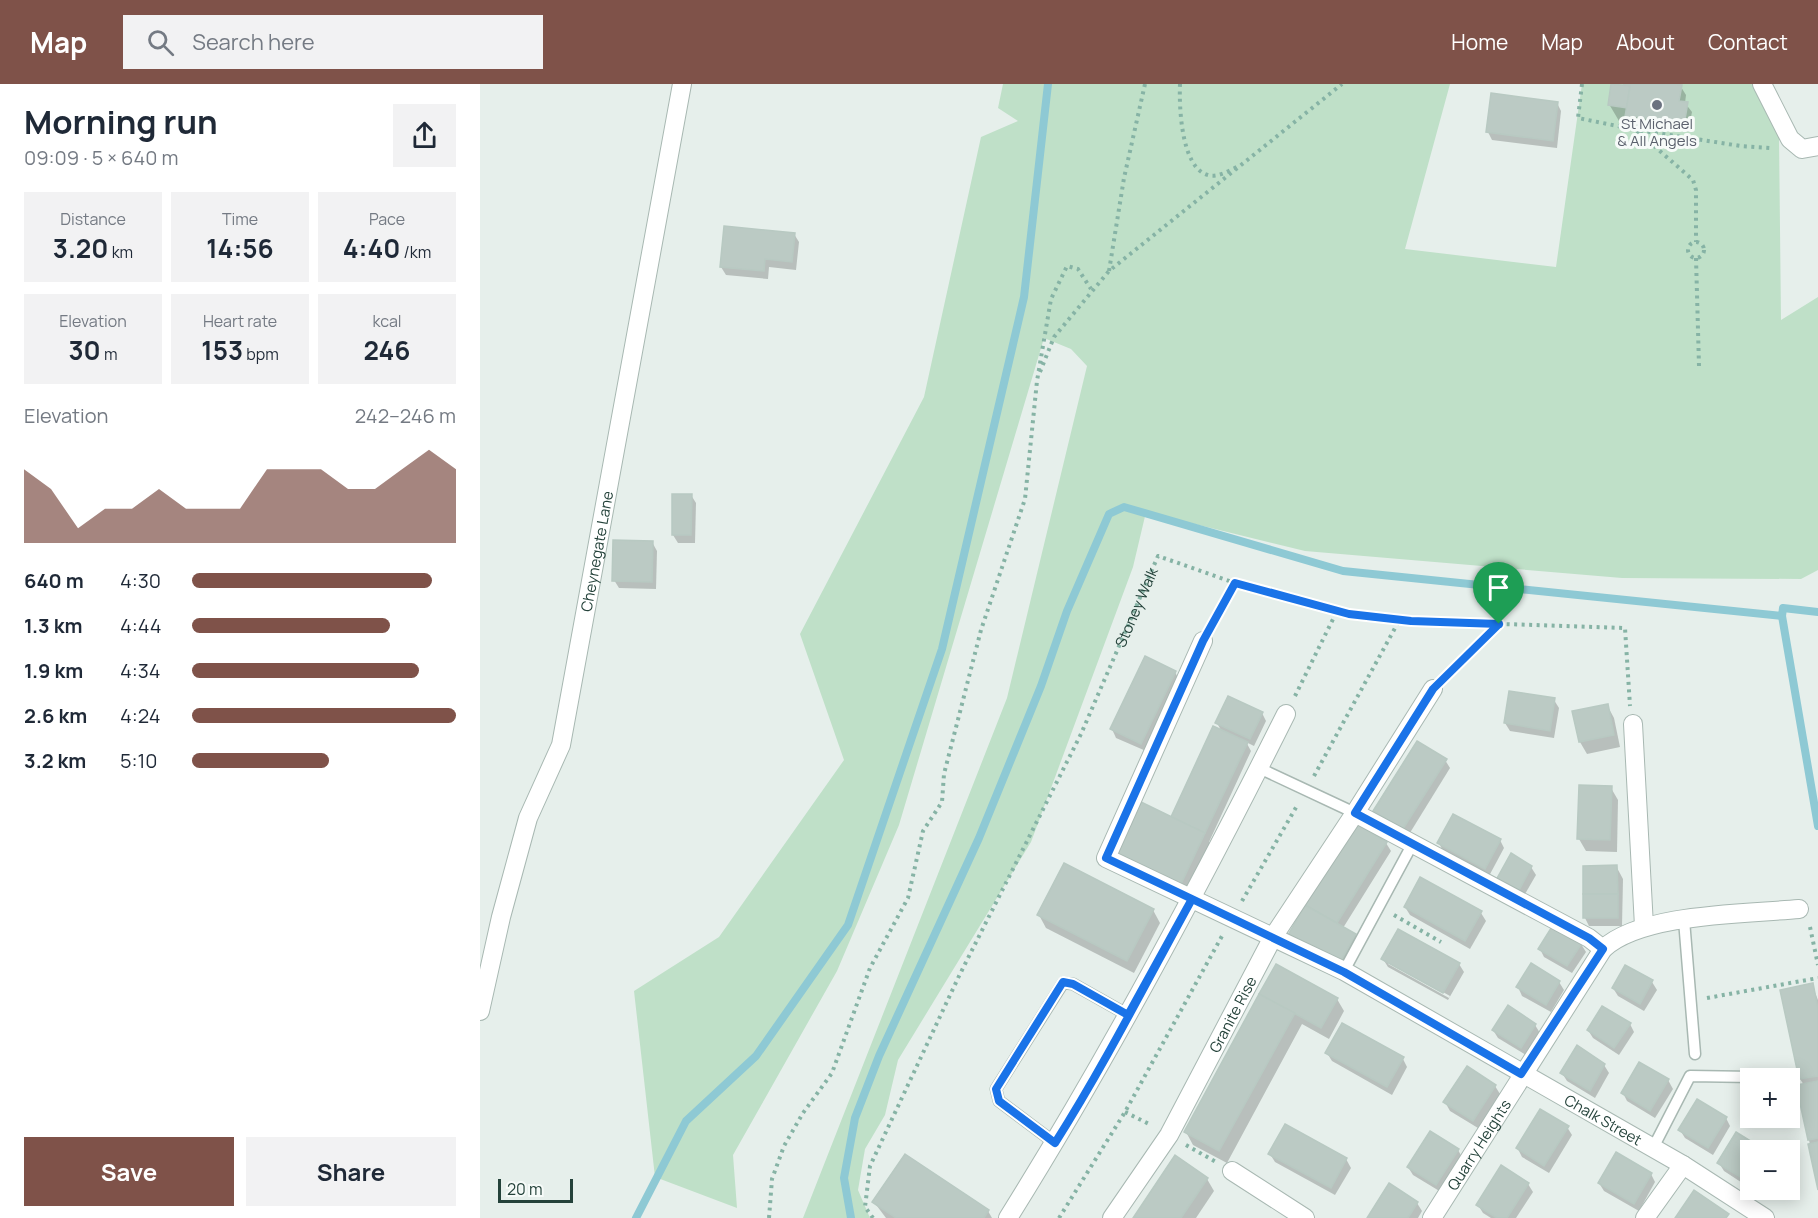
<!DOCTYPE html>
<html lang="en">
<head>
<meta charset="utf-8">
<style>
	body { margin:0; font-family:Manrope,sans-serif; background:#f2f2f3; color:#1f2937; height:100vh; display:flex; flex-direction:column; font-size:22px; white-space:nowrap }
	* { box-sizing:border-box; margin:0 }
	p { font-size:20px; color:#747a83 }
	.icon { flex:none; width:33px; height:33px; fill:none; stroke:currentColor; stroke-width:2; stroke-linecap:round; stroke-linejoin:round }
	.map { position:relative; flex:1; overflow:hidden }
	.drawer { display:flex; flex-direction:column; background:#fff; width:480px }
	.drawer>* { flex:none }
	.fabs { position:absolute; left:1260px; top:984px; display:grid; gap:12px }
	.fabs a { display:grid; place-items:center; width:60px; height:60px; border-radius:0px; background:#fff; box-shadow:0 3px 15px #0003; font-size:30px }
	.scale { position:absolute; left:18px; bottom:15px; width:75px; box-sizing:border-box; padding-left:6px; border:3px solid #24423a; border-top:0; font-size:16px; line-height:21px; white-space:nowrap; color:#24423a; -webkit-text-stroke:4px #f7fbf9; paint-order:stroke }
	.pin { position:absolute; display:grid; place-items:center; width:51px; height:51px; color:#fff; margin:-62px -26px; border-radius:50% 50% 50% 0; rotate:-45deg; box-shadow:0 0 6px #0007 }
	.pin .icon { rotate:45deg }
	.round { display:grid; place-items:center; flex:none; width:63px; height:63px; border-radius:0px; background:#f2f2f3 }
	.head { display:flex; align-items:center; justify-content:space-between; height:102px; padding:0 24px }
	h1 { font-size:33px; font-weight:700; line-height:45px }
	.stats { display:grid; grid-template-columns:repeat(3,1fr); gap:9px; height:102px; padding:6px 24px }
	.stats div { display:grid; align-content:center; border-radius:0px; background:#f2f2f3; text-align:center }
	.stats b { font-size:26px; font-weight:700 }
	.stats small { font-size:16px; font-weight:400 }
	.stats p { font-size:16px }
	.chart { height:168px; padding:12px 24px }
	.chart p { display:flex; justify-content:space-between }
	.chart svg { width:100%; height:108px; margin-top:6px; fill:#7f5249; opacity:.7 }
	.button { display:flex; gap:12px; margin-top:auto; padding:12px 24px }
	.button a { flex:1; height:69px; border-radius:0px; background:#7f5249; color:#fff; font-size:24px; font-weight:700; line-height:69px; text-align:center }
	.button a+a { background:#f2f2f3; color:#1f2937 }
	ul { padding:0 24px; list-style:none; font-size:20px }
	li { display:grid; grid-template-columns:96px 72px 1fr; align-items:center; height:45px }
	li i { height:15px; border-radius:8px; background:#7f5249 }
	header { display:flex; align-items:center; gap:36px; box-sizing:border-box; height:84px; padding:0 30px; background:#7f5249; color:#fff }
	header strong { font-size:28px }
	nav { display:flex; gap:33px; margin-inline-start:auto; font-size:21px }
	.search { width:420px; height:54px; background:#f2f2f3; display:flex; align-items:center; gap:15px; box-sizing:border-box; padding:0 21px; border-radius:0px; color:#747a83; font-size:22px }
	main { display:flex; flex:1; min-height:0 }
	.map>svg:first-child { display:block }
	.green { fill:#bfe0c8 }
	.shadow { fill:#0003; fill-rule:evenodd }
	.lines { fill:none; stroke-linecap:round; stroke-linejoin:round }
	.stream { stroke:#8ec9d4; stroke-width:8 }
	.building { fill:#bbcac4; stroke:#b8c9c2; stroke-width:1.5 }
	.service-casing { stroke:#a8b8b2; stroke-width:13 }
	.minor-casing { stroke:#a8b8b2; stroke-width:20 }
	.path { stroke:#86b3a5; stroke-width:4; stroke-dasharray:3 4.5; stroke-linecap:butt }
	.service { stroke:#fff; stroke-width:10 }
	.minor { stroke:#fff; stroke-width:18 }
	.route-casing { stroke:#fff; stroke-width:12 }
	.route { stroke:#1a73e8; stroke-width:8 }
	.worship-dot { fill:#6b7280; stroke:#f7fbf9; stroke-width:2 }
	.labels { text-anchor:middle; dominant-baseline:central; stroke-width:6; stroke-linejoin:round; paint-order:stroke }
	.worship-label { font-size:15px; fill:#5b616d; stroke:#f7fbf9 }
	.street-label { font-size:15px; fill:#24423a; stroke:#f7fbf9 }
</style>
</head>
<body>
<header>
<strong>Map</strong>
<div class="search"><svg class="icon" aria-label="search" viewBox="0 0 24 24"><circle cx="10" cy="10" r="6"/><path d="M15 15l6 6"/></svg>Search here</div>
<nav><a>Home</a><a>Map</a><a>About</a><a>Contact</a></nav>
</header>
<main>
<section class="drawer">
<div class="head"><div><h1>Morning run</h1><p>09:09 · 5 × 640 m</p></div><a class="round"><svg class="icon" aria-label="share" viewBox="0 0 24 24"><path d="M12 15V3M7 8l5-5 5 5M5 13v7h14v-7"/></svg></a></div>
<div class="stats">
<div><p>Distance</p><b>3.20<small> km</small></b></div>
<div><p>Time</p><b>14:56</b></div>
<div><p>Pace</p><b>4:40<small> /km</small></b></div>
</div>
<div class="stats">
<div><p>Elevation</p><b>30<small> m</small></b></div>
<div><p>Heart rate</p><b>153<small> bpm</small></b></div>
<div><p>kcal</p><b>246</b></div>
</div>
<div class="chart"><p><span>Elevation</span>242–246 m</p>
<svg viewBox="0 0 160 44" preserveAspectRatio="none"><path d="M0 44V14L10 22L20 38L30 30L40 30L50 22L60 30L70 30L80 30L90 14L100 14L110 14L120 22L130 22L140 14L150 6L160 14V44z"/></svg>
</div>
<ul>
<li><b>640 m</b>4:30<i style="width:91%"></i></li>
<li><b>1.3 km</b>4:44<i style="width:75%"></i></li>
<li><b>1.9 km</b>4:34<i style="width:86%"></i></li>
<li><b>2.6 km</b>4:24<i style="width:100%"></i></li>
<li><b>3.2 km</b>5:10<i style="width:52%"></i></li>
</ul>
<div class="button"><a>Save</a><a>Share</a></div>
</section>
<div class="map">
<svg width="1338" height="1134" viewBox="0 0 1338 1134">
	<rect width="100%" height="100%" fill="#e6efeb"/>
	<polygon class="green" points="523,0 970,0 925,165 1076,183 1102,0 1277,0 1299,53 1301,236 1338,213 1338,486 1321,495 1142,494 825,467 666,428 653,483 551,758 418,976 405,1031 385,1065 378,1106 390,1134 323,1134 527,614 607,282 591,265 564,254 419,741 357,887 253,1071 257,1124 175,1093 154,907 239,853 364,676 320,550 444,313 501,53 538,37 518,24"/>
	<g class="shadow">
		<polygon points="1144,0 1201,3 1206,11 1205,19 1212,28 1208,48 1159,40 1158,48 1150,47 1146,38 1139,37 1129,20 1145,3"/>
		<polygon points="1077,19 1081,27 1077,64 1012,56 1008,48"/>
		<polygon points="314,150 319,158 316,186 289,183 288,195 246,191 241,183"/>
		<polygon points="211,411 216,419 215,459 198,459 193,451"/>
		<polygon points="172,458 177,467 176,505 139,504 134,496"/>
		<polygon points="695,588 699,596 666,667 636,654 632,645"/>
		<polygon points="1074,616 1079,624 1074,654 1030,647 1025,639"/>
		<polygon points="1127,621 1134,634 1140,663 1107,670 1100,658"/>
		<polygon points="782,629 786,637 774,662 766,658 771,667 729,758 731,762 708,811 645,782 638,769 691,735 742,648 737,639"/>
		<polygon points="965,676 970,684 928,752 900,735 895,727"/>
		<polygon points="1131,704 1138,716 1137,768 1106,767 1099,755"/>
		<polygon points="876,741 906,759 911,767 863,844 875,851 882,864 866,891 826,822"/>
		<polygon points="1020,756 1024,764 1009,792 963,767 959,759"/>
		<polygon points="1136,782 1143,795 1142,842 1109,842 1105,834"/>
		<polygon points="1051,783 1056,791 1041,817 1021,806"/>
		<polygon points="925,823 1001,829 1006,837 990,865 930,831"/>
		<polygon points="673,826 680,839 654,889 566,844 559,831"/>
		<polygon points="1101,860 1106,868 1092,889 1064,873 1060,865"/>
		<path d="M 903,875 L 979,880 L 984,888 L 968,916 L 908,883 ZM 908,877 L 970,912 L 969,914 L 908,880 Z"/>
		<polygon points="797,882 857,915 864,927 849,955 822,940 747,1079 713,1061 706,1048"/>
		<polygon points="1079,898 1084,906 1071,928 1042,912 1038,903"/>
		<polygon points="1172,898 1177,906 1164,927 1138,912 1133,904"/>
		<polygon points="1332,901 1338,916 1338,1099 1329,1056 1324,1001 1320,995 1302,907"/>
		<polygon points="1150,940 1154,948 1139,971 1113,954 1108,946"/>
		<polygon points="1055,941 1060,949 1046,971 1018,954 1013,946"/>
		<polygon points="847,969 923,975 927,983 912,1011 852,977"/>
		<polygon points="1124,981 1129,989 1115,1014 1087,997 1082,989"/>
		<polygon points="1188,996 1193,1005 1175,1034 1147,1017 1143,1009"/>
		<polygon points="1015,1002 1020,1010 998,1044 970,1027 965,1018"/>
		<polygon points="1246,1034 1250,1042 1233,1071 1205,1054 1200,1046"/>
		<polygon points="1087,1043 1092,1051 1069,1089 1042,1073 1038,1065"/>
		<polygon points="1256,1050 1283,1066 1270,1066 1270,1104 1244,1087 1239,1079"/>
		<polygon points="978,1066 983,1075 961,1108 933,1091 928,1083"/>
		<polygon points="790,1070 866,1075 871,1084 855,1111 795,1078"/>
		<polygon points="1171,1090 1175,1098 1159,1127 1124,1107 1119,1099"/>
		<polygon points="727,1095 734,1107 716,1134 654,1134"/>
		<polygon points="1048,1100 1053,1108 1036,1134 1011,1134 1003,1129 998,1121"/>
		<polygon points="910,1102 937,1119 942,1127 938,1134 889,1134"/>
		<polygon points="394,1118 508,1127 512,1134 406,1134"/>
	</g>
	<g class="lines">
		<g class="stream">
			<polyline points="1302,532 1338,742"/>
			<polyline points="156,1134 206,1037 276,972 368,841 462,565 544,213 568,0"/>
			<polyline points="371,1134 364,1094 375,1034 399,972 499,754 561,602 587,527 629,430 644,423 863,487 1302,532 1303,524 1338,528"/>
		</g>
	</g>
	<g class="building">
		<polygon points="1131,0 1150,2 1147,24 1128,21"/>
		<polygon points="1194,0 1202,1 1199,17 1208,18 1204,41 1155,32 1154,41 1144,39 1150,2 1143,0"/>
		<polygon points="1011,9 1078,18 1073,57 1006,48"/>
		<polygon points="244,142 315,149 312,178 285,175 284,187 240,183"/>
		<polygon points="192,410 212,410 211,451 192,451"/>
		<polygon points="133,456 173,457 172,498 132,497"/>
		<polygon points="665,572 696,587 661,660 630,645"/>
		<polygon points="1029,607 1075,614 1070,647 1024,639"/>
		<polygon points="748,612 783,628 770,655 735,639"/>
		<polygon points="1128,620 1134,651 1099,658 1092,627"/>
		<polygon points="733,642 768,658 725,749 691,733"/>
		<polygon points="937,657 967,675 923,745 893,727"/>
		<polygon points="1099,701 1132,702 1130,756 1097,755"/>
		<polygon points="661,718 725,749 701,800 637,769"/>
		<polygon points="973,730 1021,755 1005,785 957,759"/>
		<polygon points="875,739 907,758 857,839 825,821"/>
		<polygon points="1031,769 1052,782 1037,810 1015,798"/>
		<polygon points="584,779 674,825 647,877 557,831"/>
		<polygon points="1137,781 1138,810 1103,810 1103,782"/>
		<polygon points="940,793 1002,827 985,857 924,823"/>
		<rect x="1103" y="810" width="35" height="24"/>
		<polygon points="825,821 876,850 859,880 808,851"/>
		<polygon points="1073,841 1102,859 1087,882 1058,865"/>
		<polygon points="918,845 980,879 963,909 901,875"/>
		<polygon points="1051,879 1080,897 1066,921 1036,903"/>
		<polygon points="796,880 858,914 841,944 779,910"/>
		<polygon points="1145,881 1173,896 1160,920 1132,904"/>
		<polygon points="1333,899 1338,925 1338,992 1319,995 1300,906"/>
		<polygon points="779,910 815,929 739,1067 704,1048"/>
		<polygon points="1028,921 1056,940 1041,964 1012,946"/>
		<polygon points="1122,922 1151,939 1134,964 1107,946"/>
		<polygon points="862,939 924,973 907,1003 845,969"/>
		<polygon points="1097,961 1125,980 1110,1007 1080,989"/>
		<polygon points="1159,978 1189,995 1170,1027 1141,1009"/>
		<polygon points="987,982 1016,1001 993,1037 963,1018"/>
		<polygon points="1338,997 1338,1054 1328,1056 1316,1001"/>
		<polygon points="1217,1015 1247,1033 1228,1064 1198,1046"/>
		<polygon points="1060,1025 1089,1042 1064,1082 1036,1064"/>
		<polygon points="805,1040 867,1074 851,1104 788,1070"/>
		<polygon points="950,1047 979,1065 956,1101 927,1083"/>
		<polygon points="1256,1048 1285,1066 1270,1066 1270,1091 1267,1097 1237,1079"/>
		<polygon points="1338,1058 1338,1106 1328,1060"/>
		<polygon points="1136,1068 1172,1089 1154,1120 1118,1099"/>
		<polygon points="425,1070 509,1126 504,1134 416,1134 392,1118"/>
		<polygon points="695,1071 728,1094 701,1134 653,1134"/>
		<polygon points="1021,1081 1049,1099 1027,1134 1017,1134 996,1121"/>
		<polygon points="909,1099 938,1118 928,1134 887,1134"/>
		<polygon points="1214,1106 1249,1130 1246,1134 1195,1134"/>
	</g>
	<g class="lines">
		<g class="service-casing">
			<g id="service">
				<polyline points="779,684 875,729"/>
				<polyline points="1204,836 1215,970"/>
				<polyline points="864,887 933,759"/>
				<polyline points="575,1059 519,1017 516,1005 583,899 593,900 648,931"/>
				<polyline points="1173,1064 1210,992 1273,993"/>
			</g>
		</g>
		<g class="minor-casing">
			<g id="minor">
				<polyline points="1282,0 1310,55 1322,65 1338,62"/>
				<path id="s2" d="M 723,557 L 626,774 L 864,887 L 1203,1081 L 1285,1134"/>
				<polyline points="953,605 875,729 1109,854 1123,865"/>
				<polyline points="1153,640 1164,842"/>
				<path id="s3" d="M 0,927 L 21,833 L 48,734 L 81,661 L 202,0"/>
				<polyline points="752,1087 825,1134"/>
				<path d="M 528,1134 C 630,971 720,802 806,630"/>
				<path id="s4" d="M 632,1134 L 689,1051 L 793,853 L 875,729"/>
				<path id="s5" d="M 952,1134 L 1123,865 C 1161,829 1266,830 1319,825"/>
				<polyline points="1165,1134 1203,1081"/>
			</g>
		</g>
		<g class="path">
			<path d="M 700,0 C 699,22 701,84 728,91 C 738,94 750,86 759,82"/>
			<polyline points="1102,0 1098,34 1157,46 1261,62 1291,64"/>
			<polyline points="1157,47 1213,96 1216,106 1216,158"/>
			<circle cx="1216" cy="166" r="8"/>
			<polyline points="1216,174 1219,282"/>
			<polyline points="629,187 644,94 665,0"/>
			<polyline points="560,288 574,253 629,187 862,0"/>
			<polyline points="732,541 755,499"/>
			<polyline points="966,592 1018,540"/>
			<polyline points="815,612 857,527"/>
			<polyline points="834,692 920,535"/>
			<polyline points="762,817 818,720"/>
			<polyline points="914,831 961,858"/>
			<polyline points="1330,843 1338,881"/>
			<polyline points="1227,914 1338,894"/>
			<polyline points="645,1028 671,1041"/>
			<polyline points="706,1061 736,1078"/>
			<polyline points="289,1134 292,1095 304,1062 323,1029 352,989 390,884 428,814 443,747 462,718 464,690 501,546 545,415 557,297 571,215 587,182 598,185 611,205"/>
			<path id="s1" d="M 393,1134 L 385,1123 L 390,1082 L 479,892 L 601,650 L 678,472 L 755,499 L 869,530 L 931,537 L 1145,544 L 1150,622"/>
			<polyline points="579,1134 645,1028 742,852"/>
		</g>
		<use href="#service" class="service"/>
		<use href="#minor" class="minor"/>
	</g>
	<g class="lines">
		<g class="route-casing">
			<path id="route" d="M 1019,540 L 931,537 L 869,530 L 755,499 L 723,557 L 626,774 L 712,815 L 648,931 L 593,900 L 583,898 L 516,1005 L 519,1017 L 575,1059 C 625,980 667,897 712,815 L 864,888 L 1041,990 L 1123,865 L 1109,854 L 875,729 L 953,605 L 1019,540"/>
		</g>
		<use href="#route" class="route"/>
	</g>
	<circle class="worship-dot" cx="1177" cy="21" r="6"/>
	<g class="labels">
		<g class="worship-label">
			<text x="1177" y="39">St Michael<tspan x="1177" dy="17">&amp; All Angels</tspan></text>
		</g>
		<g class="street-label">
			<text stroke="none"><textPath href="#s3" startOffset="476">Cheynegate Lane</textPath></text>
			<text stroke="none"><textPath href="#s1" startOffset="674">Stoney Walk</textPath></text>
			<text stroke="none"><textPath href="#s4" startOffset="237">Granite Rise</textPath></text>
			<text stroke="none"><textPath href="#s2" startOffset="800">Chalk Street</textPath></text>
			<text stroke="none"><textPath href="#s5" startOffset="87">Quarry Heights</textPath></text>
		</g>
	</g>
</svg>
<div class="fabs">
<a>+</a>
<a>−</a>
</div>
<div class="scale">20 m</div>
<div class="pin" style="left:1019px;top:540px;background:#1e9e55"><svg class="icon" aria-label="arrive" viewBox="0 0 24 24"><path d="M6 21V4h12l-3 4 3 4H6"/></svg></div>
</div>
</main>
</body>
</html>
